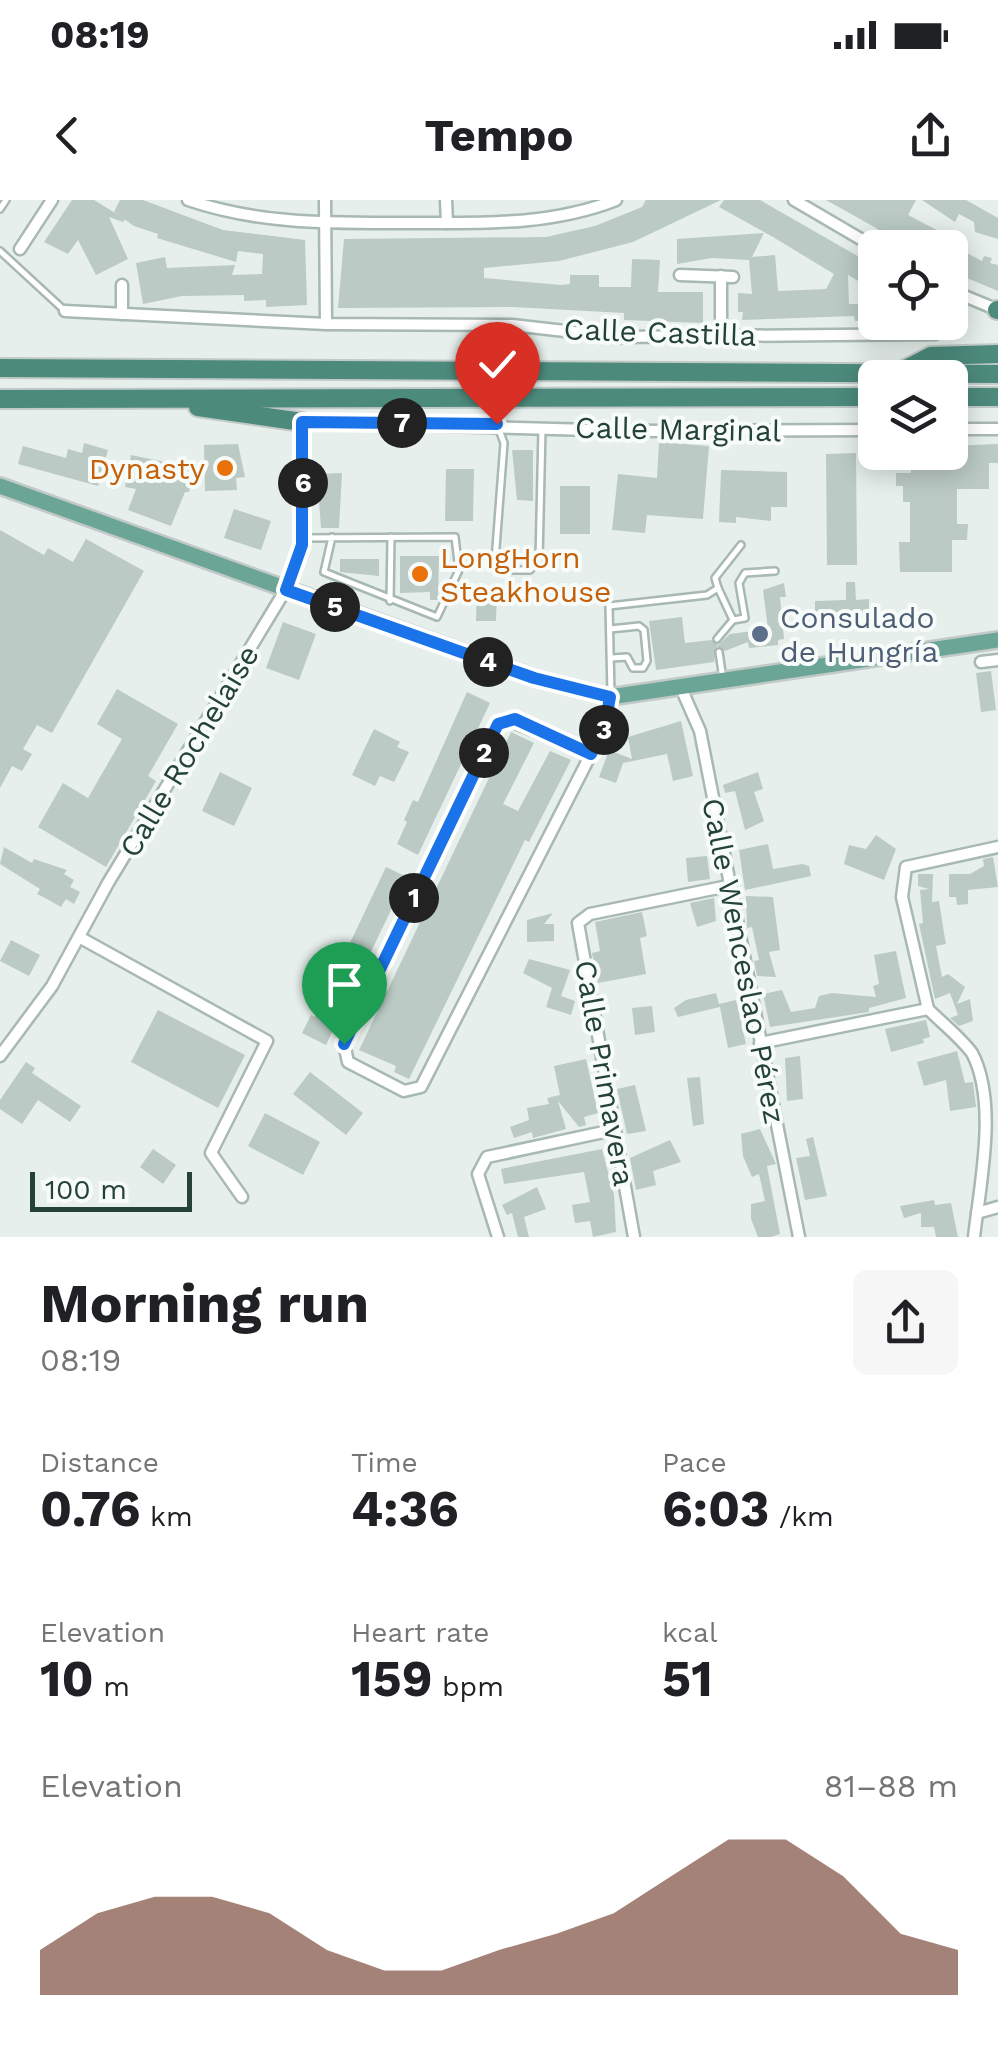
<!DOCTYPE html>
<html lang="en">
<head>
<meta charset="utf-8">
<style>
	body { margin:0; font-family:"Work Sans",sans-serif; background:#f6f6f6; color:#202124; height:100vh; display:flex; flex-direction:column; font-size:38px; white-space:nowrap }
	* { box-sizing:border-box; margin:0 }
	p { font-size:32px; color:#757577 }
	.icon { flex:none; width:55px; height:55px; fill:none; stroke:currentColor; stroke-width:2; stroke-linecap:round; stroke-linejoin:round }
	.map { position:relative; height:1037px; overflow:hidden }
	.sheet { display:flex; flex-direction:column; background:#fff; flex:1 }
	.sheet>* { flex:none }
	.buttons { position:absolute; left:858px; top:30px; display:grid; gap:20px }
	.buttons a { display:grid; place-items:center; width:110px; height:110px; border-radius:15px; background:#fff; box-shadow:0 5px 25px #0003; font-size:50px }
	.scale { position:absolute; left:30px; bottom:25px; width:162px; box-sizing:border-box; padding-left:10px; border:5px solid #24423a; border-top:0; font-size:28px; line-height:35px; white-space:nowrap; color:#24423a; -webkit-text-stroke:8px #f7fbf9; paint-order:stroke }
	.pin { position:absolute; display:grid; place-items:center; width:85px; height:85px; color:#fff; margin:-102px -42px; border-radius:50% 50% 50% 0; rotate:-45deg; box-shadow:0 0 10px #0007 }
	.pin .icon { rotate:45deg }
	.km { position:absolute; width:50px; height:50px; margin:-25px; border-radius:50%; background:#222; color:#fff; font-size:28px; line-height:50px; text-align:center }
	.round { display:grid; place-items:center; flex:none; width:105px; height:105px; border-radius:15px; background:#f6f6f6 }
	.summary { display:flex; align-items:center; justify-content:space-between; height:170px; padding:0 40px }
	h1 { font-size:55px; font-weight:700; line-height:75px }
	.stats { display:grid; grid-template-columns:repeat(3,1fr); gap:15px; height:170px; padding:10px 40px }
	.stats div { display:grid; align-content:center }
	.stats b { font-size:50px; font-weight:700 }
	.stats small { font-size:28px; font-weight:400 }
	.stats p { font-size:28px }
	.chart { height:280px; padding:20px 40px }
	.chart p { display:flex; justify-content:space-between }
	.chart svg { width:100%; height:180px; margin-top:10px; fill:#7f4e3f; opacity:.7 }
	.status { display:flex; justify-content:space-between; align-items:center; height:70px; padding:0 50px; background:#fff; direction:ltr }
	.status svg { height:28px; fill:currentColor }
	header { display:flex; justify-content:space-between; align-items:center; height:130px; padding:0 40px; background:#fff; font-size:45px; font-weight:700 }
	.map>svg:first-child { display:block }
	.building { fill:#bbcac4 }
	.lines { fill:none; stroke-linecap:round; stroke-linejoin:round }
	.service-casing { stroke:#a8b8b2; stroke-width:10 }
	.minor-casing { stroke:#a8b8b2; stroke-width:15 }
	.primary-casing { stroke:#c2cac8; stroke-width:20 }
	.trunk-casing { stroke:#c2cac8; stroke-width:22 }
	.service { stroke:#fff; stroke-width:5 }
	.minor { stroke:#fff; stroke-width:10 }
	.primary { stroke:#6aa596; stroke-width:15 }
	.trunk { stroke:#4c8a7c; stroke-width:18 }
	.route-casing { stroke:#fff; stroke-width:20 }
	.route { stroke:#1a73e8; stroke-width:12 }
	.food-dot { fill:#e8710a; stroke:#f7fbf9; stroke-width:4 }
	.service-dot { fill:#5c6f8a; stroke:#f7fbf9; stroke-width:4 }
	.labels { text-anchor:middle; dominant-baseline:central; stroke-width:8; stroke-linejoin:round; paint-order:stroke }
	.street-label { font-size:30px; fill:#24423a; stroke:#f7fbf9 }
	.food-label { font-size:30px; fill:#c56008; stroke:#f7fbf9; text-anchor:end }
	.service-label { font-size:30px; fill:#4e5e75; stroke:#f7fbf9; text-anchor:start }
</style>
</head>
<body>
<div class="status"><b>08:19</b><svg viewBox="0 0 49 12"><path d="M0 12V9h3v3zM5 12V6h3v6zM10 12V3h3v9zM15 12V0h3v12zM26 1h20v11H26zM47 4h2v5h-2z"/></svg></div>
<header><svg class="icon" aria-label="back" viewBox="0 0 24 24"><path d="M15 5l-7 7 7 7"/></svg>Tempo<svg class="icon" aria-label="share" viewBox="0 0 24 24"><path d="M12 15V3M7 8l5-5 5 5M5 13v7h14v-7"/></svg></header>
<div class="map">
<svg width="998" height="1037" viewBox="0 0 998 1037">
	<rect width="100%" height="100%" fill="#e6efeb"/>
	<g class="building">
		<polygon points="72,0 94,0 125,19 123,22 109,17 128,59 96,75 78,40 68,54 44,42"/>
		<polygon points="120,0 143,0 223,30 305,40 307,105 266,107 266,100 244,101 244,95 182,96 143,104 136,63 165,57 167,68 235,65 232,75 262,74 263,54 238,51 236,62 157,38 158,34 134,26 114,12"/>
		<polygon points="646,0 721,0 633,42 559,61 484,68 484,78 561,85 570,84 570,75 599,75 599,87 631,87 632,59 660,60 658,92 703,92 703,123 624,120 624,113 513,107 338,108 344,39 546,37 595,26 642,7"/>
		<polygon points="724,0 760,0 875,66 875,91 848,75 849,104 871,104 871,120 855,121 854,116 742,120 743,112 738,112 738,93 752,94 749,60 712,58 677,64 677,39 764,33 752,57 775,55 778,91 826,89 834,74 773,37 719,7"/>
		<polygon points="826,0 916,0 908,15 958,41 955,47 965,52 982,61 984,56 992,58 990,63 998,65 998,91 950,71 950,48 899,48 876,28"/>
		<polygon points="922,0 966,0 998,18 998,39 975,32 974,22 959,14 955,22"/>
		<polygon points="659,242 709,246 703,319 647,315 645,333 612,330 618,274 657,278"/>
		<polygon points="84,243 108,250 98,286 18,264 23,246 66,258 68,249 82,253"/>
		<polygon points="238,244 245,277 236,278 237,290 205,291 204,245"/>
		<polygon points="998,244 998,263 989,263 989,289 957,289 957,324 968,324 967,340 952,340 952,372 900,372 899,342 910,342 910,302 903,302 903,286 896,286 896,273 911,273 911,252 950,252 950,246"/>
		<polygon points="512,250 533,250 533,301 517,300"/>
		<polygon points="856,253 857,365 827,365 826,254"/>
		<polygon points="131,255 194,268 189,292 185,292 171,326 128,310 136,289 125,287"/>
		<polygon points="446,269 474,269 473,321 445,321"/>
		<polygon points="721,270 787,272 787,307 771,307 771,321 736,317 736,323 719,322"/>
		<polygon points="342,273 339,328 321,328 317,274"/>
		<rect x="560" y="286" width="30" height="48"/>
		<polygon points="234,309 271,321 261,350 224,338"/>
		<polygon points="0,330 44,355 48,348 73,362 86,339 144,371 52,533 37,525 23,549 32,554 22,571 12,566 0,588"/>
		<polygon points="400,356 439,356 438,400 430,400 430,392 400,393"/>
		<polygon points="340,359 379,359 379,376 340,372"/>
		<polygon points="846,382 855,382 856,400 869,399 869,412 864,417 815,418 815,401 846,400"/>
		<polygon points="784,383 786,397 780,397 784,439 778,440 778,445 749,448 748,442 725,451 717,446 714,462 656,470 649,421 682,417 685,443 711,440 718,445 730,434 768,429 763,390"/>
		<polygon points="477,390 497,391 496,421 476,421"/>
		<polygon points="283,422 316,434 299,480 266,468"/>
		<polygon points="991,471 996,510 981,512 976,473"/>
		<polygon points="117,489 178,524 148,576 156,581 106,667 38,627 63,583 88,598 122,539 97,524"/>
		<polygon points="467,492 490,503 418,655 397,644 407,622 404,620 413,600 418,602"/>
		<polygon points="681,521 693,576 673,581 667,554 623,563 616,583 599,577 609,550 632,559 628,537"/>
		<polygon points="374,529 400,542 397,547 409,552 394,582 380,576 375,586 352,575"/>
		<polygon points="511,532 534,543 503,604 518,611 550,551 571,560 529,642 525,640 409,879 394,872 396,866 359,850"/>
		<polygon points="220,572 252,588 234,626 202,611"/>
		<polygon points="758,572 763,589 754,592 764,621 745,630 735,591 725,593 723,585"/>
		<polygon points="876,635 896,649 884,680 844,664 849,645 866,649"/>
		<polygon points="768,644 773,669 802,664 809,666 811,676 745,690 739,650"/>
		<polygon points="4,647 32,663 34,659 67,670 64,674 74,680 70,687 80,692 74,704 66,699 61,707 47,699 37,694 40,689 0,664"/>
		<polygon points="707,656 710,679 688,682 686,658"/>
		<polygon points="993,657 998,687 968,690 968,704 957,705 956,697 949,697 949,674 970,674 984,666 983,659"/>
		<polygon points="386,667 407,677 326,845 302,833 311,815 315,817"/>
		<polygon points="918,674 933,674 932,702 939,701 945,739 946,744 936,746 942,777 948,774 965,787 957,804 970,799 973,821 959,826 950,818 958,815 950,793 935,799 919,724 923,723 920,690 929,689 918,686"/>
		<polygon points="746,696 773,697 780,750 769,752 776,777 757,776 754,761 759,760 752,727 747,728"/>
		<polygon points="714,698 716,721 697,727 690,703"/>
		<polygon points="642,712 647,736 640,738 646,774 598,783 592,753 600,751 595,722"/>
		<polygon points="553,713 544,724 554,724 554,741 527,742 527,720"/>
		<polygon points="11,740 40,755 29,776 0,761"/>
		<polygon points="896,751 906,798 869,808 869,812 770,827 763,794 782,790 791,812 815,808 819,796 832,793 876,797 873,786 879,784 874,755"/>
		<polygon points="529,759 570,770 561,796 575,801 571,815 546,807 552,788 523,773"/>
		<polygon points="716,793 719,804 736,800 746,844 728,848 720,807 678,817 674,808 686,800"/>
		<polygon points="652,806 655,832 635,835 632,808"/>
		<polygon points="158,810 245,855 218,908 131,862"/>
		<polygon points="926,820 930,837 923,839 924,843 891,852 885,829"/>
		<polygon points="957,851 965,883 973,882 976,907 950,911 946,880 924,886 917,862"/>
		<polygon points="800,856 803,899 787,901 785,858"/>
		<polygon points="586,859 598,913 584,917 586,925 579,927 558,901 566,929 533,938 532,932 514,938 510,927 529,920 527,908 549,904 547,898 560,895 554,866"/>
		<polygon points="26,862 35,868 32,873 81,906 70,922 38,900 22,924 0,909 0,900"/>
		<polygon points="310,872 363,913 346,935 293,894"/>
		<polygon points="700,877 704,924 693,926 687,878"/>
		<polygon points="635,885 646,931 627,934 617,889"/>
		<polygon points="265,913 320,942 303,975 248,946"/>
		<polygon points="760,929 776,964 767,966 780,1034 771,1037 758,1037 751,1019 751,1004 765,1001 759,974 752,977 743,956 741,934"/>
		<polygon points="813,937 827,996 805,1000 796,958 810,956 806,939"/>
		<polygon points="670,940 681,962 653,971 656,985 636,990 630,958"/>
		<polygon points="153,949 176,965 163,984 140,967"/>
		<polygon points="602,949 614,995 616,1032 593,1037 590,1021 575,1023 572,1005 590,1002 584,972 504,984 501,969"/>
		<polygon points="537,987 546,1009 524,1017 529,1037 518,1037 512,1013 507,1015 502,1005"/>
		<polygon points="934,1000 935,1005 951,1003 958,1037 936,1037 934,1027 921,1027 921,1013 904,1018 900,1006"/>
	</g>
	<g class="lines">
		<g class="service-casing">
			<g id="service">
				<polyline points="0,9 6,0"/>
				<polyline points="0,51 64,110"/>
				<polyline points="498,227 504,243 495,361 502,370 530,370 539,360 542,229"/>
				<polyline points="303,338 455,337 459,370 437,417 324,372 332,337"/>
				<polyline points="718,388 733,420 745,418 739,383 745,373 775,371"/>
				<polyline points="390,401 391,337"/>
				<polyline points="610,429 639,426 644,430 647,461 643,468 633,468 627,457 612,458"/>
				<polyline points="717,439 733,420"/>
				<polyline points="719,452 723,479"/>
				<polyline points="611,494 609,406 707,395 718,388 715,378 741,345"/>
			</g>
		</g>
		<g class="minor-casing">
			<g id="minor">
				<path d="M 188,0 C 261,25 334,23 410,23 C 480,23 550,26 616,0"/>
				<polyline points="325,0 326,124"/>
				<polyline points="446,0 447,23"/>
				<polyline points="794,0 876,48"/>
				<polyline points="20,49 52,0"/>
				<polyline points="680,75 733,77"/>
				<polyline points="950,90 998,110"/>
				<polyline points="65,111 326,124 512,125 618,137 935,134 949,126 960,95"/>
				<polyline points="122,114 122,85"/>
				<polyline points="721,136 721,76"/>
				<polyline points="950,229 998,229"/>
				<polyline points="981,462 998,460"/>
				<polyline points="681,488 700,531 799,1037"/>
				<polygon points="506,519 591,554 421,887 404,891 348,862 344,844 498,523"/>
				<polyline points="591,554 604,531 610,497"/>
				<polyline points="79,737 267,841 211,953 242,997"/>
				<path d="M 928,809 C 942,823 960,837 972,853 C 998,902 980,984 974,1037"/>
				<polyline points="928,809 902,697 906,667 998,647"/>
				<polyline points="760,843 928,809"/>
				<polyline points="0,856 52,786 108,683 286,389 303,345 302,222 628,231 875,230"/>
				<polyline points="977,1013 998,1007"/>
				<polyline points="498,1037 478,974 487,957 613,930"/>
				<polyline points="634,1037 578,723 590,714 728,686"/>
			</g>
		</g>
		<g class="primary-casing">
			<polyline id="primary" points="0,286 534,478 610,497 998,440"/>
		</g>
		<g class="trunk-casing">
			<g id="trunk">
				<polyline points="997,110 998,110"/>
				<polyline points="0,168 998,174"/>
				<polyline points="902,171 931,156 998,154"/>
				<polyline points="950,197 998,197"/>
				<polyline points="0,199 875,197"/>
				<polyline points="198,207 302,222"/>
			</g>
		</g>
		<use href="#service" class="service"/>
		<use href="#minor" class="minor"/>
		<use href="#primary" class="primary"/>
		<use href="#trunk" class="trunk"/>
	</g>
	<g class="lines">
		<g class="route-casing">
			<polyline id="route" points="344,844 498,524 515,519 591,554 604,530 610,497 534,478 286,390 302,345 302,222 497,224"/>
		</g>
		<use href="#route" class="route"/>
	</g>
	<g class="food-dot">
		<circle cx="225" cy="268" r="10"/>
		<circle cx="420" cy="374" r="10"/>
	</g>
	<circle class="service-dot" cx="760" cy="434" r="10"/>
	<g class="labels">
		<g class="street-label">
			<text transform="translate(660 132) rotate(2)">Calle Castilla</text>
			<text transform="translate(678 229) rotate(1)">Calle Marginal</text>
			<text transform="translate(189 551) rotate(-59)">Calle Rochelaise</text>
			<text transform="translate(744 761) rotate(79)">Calle Wenceslao Pérez</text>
			<text transform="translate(605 873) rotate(80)">Calle Primavera</text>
		</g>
		<g class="food-label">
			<text x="205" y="268">Dynasty</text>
			<text x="440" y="357" text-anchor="start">LongHorn<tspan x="440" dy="34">Steakhouse</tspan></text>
		</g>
		<g class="service-label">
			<text x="780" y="417">Consulado<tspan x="780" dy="34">de Hungría</tspan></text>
		</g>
	</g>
</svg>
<div class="buttons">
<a><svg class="icon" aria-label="locate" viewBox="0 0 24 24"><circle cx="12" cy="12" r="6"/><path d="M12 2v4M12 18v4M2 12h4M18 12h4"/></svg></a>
<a><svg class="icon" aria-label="layers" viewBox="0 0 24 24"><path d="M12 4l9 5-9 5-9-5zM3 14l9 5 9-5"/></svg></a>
</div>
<div class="scale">100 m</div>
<div class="pin" style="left:344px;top:844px;background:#1e9e55"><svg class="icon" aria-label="arrive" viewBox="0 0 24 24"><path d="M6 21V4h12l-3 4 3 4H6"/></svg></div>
<div class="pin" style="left:497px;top:224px;background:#d93025"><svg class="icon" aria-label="check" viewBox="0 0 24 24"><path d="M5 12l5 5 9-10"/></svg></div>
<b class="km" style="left:414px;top:698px">1</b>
<b class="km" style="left:484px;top:553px">2</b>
<b class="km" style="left:604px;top:530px">3</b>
<b class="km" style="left:488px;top:462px">4</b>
<b class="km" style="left:335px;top:407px">5</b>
<b class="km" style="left:303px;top:283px">6</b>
<b class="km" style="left:402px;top:223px">7</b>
</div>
<section class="sheet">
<div class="summary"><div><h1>Morning run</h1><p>08:19</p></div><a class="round"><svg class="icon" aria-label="share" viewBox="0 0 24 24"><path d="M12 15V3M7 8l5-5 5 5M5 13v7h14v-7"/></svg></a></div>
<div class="stats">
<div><p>Distance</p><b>0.76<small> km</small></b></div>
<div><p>Time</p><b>4:36</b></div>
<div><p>Pace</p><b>6:03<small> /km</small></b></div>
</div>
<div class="stats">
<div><p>Elevation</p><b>10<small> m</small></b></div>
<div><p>Heart rate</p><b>159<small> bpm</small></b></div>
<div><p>kcal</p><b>51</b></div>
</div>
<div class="chart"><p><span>Elevation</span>81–88 m</p>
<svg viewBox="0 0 160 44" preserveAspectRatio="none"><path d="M0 44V33L10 24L20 20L30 20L40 24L50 33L60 38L70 38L80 33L90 29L100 24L110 15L120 6L130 6L140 15L150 29L160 33V44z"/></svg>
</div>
</section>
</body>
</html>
